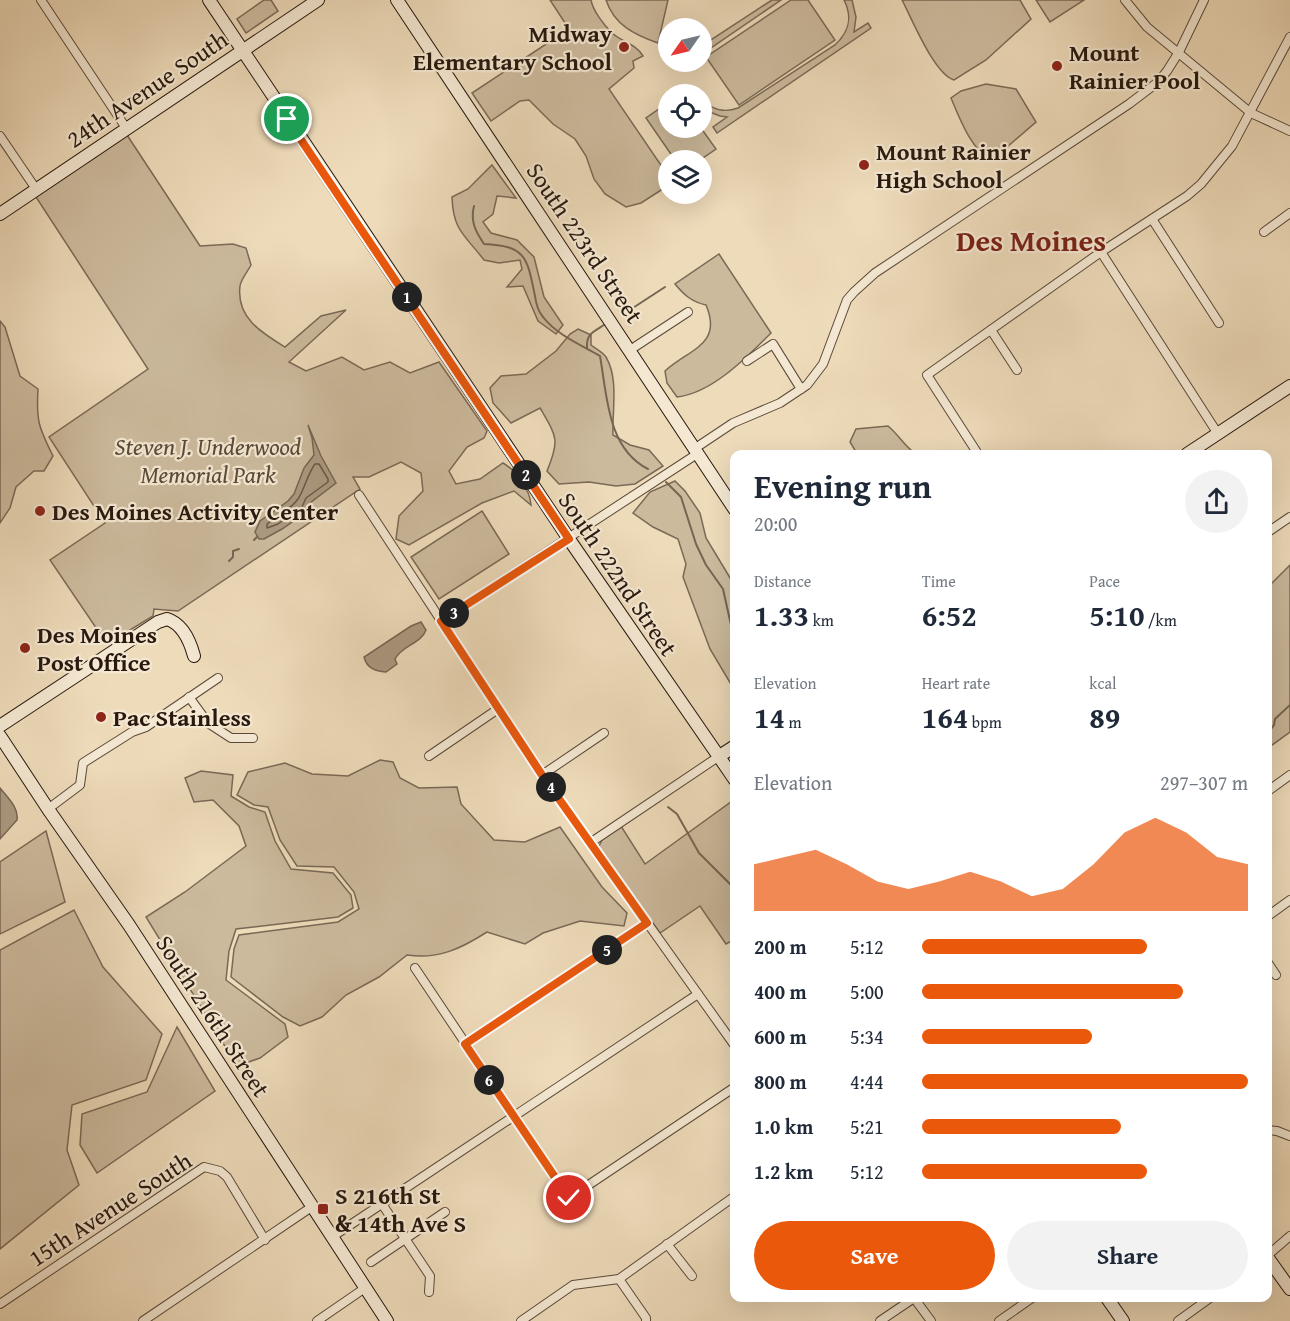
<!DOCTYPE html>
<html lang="en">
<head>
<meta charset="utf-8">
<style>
	body { margin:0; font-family:"Gentium Book Plus",serif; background:#f2f2f3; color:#1f2937; height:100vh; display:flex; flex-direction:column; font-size:22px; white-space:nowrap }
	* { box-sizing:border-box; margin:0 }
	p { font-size:20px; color:#747a83 }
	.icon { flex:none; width:33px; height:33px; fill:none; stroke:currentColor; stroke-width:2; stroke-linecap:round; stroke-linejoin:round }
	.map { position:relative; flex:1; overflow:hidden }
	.details { position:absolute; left:730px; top:450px; width:542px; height:852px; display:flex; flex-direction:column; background:#fff; border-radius:12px; box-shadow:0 6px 24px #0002 }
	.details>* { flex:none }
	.needle { width:39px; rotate:236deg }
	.tools { position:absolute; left:658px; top:18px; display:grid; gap:12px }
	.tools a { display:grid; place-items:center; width:54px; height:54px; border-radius:50%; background:#fff; box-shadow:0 6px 24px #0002; font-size:30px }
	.pin { position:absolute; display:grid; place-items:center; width:51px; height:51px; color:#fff; margin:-26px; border:3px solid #fff; border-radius:50%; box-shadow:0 2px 6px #0007 }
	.km { position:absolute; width:30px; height:30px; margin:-15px; border-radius:50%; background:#222; color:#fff; font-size:16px; line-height:30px; text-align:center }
	.round { display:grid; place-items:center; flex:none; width:63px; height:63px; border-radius:32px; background:#f2f2f3 }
	.head { display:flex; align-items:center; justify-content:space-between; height:102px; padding:0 24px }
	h1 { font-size:33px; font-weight:700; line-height:45px }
	.metrics { display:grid; grid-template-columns:repeat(3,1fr); gap:9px; height:102px; padding:6px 24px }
	.metrics div { display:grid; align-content:center }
	.metrics b { font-size:30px; font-weight:700 }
	.metrics small { font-size:16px; font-weight:400 }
	.metrics p { font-size:16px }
	.chart { height:168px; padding:12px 24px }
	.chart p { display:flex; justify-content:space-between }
	.chart svg { width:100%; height:108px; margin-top:6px; fill:#ea580c; opacity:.7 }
	.button { display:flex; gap:12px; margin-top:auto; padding:12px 24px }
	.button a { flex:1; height:69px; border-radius:36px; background:#ea580c; color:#fff; font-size:24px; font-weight:700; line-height:69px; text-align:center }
	.button a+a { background:#f2f2f3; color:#1f2937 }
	ul { padding:0 24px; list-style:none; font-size:20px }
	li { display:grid; grid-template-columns:96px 72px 1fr; align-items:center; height:45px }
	li i { height:15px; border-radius:8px; background:#ea580c }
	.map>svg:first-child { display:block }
	.green { fill:#ccba9d; stroke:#7a6956; stroke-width:1.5 }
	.water { fill:#ab9980; stroke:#776552; stroke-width:1.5 }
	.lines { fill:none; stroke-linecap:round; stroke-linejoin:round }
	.shore { stroke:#6a5847; stroke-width:1.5 }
	.stream { stroke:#776552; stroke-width:2 }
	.street-casing { stroke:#5a4939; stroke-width:10 }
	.secondary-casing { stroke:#28180e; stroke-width:14 }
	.street { stroke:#f4e8d2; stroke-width:8 }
	.secondary { stroke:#f4e8d2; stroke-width:12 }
	.route-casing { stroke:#fff; stroke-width:12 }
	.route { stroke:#ea580c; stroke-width:8 }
	.poi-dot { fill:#8f2418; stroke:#f4e8d2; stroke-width:2 }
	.labels { text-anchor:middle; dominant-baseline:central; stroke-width:4.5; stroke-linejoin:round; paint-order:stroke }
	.poi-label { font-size:24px; font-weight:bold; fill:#28180e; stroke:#f4e8d2; text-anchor:start }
	.street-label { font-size:24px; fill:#28180e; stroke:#f4e8d2 }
	.park-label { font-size:24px; font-style:italic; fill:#594939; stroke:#f4e8d2 }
	.district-label { font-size:30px; font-weight:bold; fill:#7a1f14; stroke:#f4e8d2 }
</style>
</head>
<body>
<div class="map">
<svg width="1290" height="1321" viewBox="0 0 1290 1321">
	<rect width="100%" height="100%" fill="#eedbba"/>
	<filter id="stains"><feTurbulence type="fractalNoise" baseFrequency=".00333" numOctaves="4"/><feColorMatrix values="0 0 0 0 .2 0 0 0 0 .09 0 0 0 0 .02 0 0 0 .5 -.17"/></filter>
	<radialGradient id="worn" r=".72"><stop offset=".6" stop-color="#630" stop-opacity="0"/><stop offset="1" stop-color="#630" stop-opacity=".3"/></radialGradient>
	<g class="green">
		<polygon points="264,0 271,0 278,11 246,33 237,19"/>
		<path d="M 550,0 L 591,0 C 593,11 604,25 612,33 C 622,42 636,44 643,56 L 633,61 L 634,68 L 609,89 L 669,177 L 669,185 L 641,203 L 626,207 L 605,194 L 594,179 L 586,156 L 575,139 L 553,124 L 529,100 L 520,101 L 491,121 L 472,93 L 569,29 Z"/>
		<path d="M 606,0 L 668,0 L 658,43 C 635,35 614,25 606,0 Z"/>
		<polygon points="772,0 781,0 702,54 702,47 706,43"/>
		<polygon points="791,0 808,0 835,40 739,105 706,57"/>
		<path d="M 844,0 L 852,0 L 856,17 L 854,32 L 868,23 L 871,28 L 717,133 L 713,127 L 727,117 L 720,116 L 702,109 L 702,99 C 712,110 725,113 738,108 L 835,45 C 849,32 853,18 844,0 Z"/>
		<path d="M 902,0 L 1020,0 L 1031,19 L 986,60 L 954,80 C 934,74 912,19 902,0 Z"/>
		<polygon points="1036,0 1084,0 1050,22"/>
		<path d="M 986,84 L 1016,89 L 1036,122 L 992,160 C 972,152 959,117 951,98 L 961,91 Z"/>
		<polygon points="669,102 669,128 701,128 716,149 700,160 675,160 646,118"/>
		<path d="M 127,135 L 200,246 L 233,244 L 246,248 L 251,265 C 248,271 241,279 240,286 C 236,318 262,333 285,347 L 321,316 L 346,310 L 289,362 L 306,371 L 342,357 L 364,370 L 390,362 L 410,373 L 439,362 L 487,431 L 484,438 L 467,447 L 449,471 L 456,484 L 480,479 L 503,463 C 517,471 530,490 531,505 L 514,491 L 482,503 L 409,545 L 396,539 L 399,516 L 423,491 L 421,473 L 401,462 L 369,477 L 353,477 L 360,489 L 178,611 L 154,609 L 153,616 L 107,644 L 50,560 L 105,523 L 49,437 L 148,369 L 36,197 Z"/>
		<path d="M 492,165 L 516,198 L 497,196 L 493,214 L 483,222 L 491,233 L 517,240 L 534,257 L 544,297 L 563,325 L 556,334 L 538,321 L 523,286 L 507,287 L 522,269 L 520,260 L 499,263 L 484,260 C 465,235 453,231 452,197 L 468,189 Z"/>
		<path d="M 719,254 L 771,333 C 746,358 712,393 677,397 L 667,383 L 665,371 C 689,349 723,345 706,305 C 692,302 684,295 675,284 Z"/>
		<path d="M 0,321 L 5,327 L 20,376 L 38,389 C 36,421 39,428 53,456 L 44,471 L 34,471 L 16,487 L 10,508 L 0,523 Z"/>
		<path d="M 578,329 L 591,335 L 591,345 C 596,349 603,352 606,357 C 619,379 612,410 613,435 L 630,445 L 649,450 L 663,466 L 635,484 L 616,486 L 589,482 L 559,484 L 547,471 C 560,440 557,437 540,408 L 511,423 L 493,403 L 490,388 L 501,376 L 526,374 L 556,351 L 570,334 Z"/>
		<path d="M 888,426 C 899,435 905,447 916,454 L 860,454 L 856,452 L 850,442 L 856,429 Z"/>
		<polygon points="675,481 685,491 700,513 706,538 735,586 735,691 710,649 683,577 686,564 678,539 653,527 633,513 650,492"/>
		<polygon points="482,511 509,554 439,599 411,557"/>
		<polygon points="1290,565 1290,732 1268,748 1268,587"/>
		<path d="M 380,760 L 393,762 L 400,778 L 419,788 L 457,787 L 461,804 L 494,840 L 525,842 L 560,827 L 602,887 L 627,913 L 624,926 L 580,921 L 543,933 L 525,944 L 487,932 C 462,948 438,960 407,955 L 379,977 L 346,995 L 322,1017 L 300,1026 L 283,1017 L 231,977 L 234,949 L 239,935 L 338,922 L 359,909 L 354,892 L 334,867 L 297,866 L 280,840 L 268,807 L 254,805 L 237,795 L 248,772 L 285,763 L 312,774 L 348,776 Z"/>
		<polygon points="201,771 233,775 231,796 249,807 265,812 275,841 291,869 333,873 351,895 353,908 338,917 236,929 229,951 226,980 285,1024 288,1037 260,1058 237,1066 146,917 185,892 246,846 239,826 213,800 194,802 185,778"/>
		<polygon points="735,799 735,939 726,944 700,906 660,933 605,858 599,846 602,840 621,826 645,864"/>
		<polygon points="46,831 65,902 0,934 0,862"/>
		<polygon points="74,910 103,967 162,1034 146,1080 72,1105 67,1150 79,1185 0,1249 0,950"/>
		<polygon points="177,1027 215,1091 97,1173 80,1145 82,1114 147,1092"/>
	</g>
	<g class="water">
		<polygon points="308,425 321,456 336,483 310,503 308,511 282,529 264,539 259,539 255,532 260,521 288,501 294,494 304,468 314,455 312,438"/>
		<path d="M 421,622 L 426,630 C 421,644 402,645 395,659 L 397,664 L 386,672 C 376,671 367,669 364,657 L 411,626 Z"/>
		<path d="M 0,788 C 8,798 19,808 17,820 L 0,839 Z"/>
	</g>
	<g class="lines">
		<path class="shore" d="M 315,464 L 319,464 L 328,479 L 328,482 L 306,498 L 302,507 L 278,524 L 267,528 L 267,524 C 277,516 290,510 298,499 C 305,488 307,475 315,464 Z"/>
		<g class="stream">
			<path d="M 474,206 C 470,222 476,232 484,244 C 526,246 527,257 535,296 C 536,304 538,311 543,317 C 557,335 581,345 600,356 C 607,395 607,448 648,469"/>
			<polyline points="622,315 665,287"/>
			<path d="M 587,348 C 586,334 593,332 604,325"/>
			<polyline points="666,482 681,497 696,544 706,565 723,589 735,643"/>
			<polyline points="254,540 257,537"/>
			<polyline points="229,561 233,557 233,551 239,549"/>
			<polyline points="1268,733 1274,725 1275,719 1290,705"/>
			<polyline points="668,807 677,814 699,853 735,889"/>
		</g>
		<g class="street-casing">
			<g id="street">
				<polyline points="41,0 126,128"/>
				<polyline points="1125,0 1147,27 1251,113 1290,131"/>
				<polyline points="0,136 36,189"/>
				<polyline points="1152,219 1219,323"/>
				<polyline points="1264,232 1290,213"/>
				<polyline points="1101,252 1218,434"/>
				<polyline points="991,330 1017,370"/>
				<polyline points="630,350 688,312"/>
				<polyline points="747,361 773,344 801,389"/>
				<polyline points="694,449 733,423 780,403 807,385 823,364 847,300 854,292 875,273 1129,104 1158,82 1167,71 1179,52 1204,0"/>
				<polyline points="978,454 927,375 1101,252 1187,196 1201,184 1232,146 1290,37"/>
				<polyline points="359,495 542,775 735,1046"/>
				<polyline points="1268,532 1290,517"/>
				<polyline points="441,621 697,454"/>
				<polyline points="189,697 208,723 231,738 253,738"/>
				<polyline points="429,756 498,709"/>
				<polyline points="542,775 604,733"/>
				<polyline points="1268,791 1290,775"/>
				<polyline points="48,809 80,785 83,763 132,732 146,727 218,678"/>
				<polyline points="590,843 718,757"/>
				<polyline points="1268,916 1290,900"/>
				<polyline points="1268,963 1276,975"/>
				<polyline points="415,968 569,1198 735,1087"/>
				<polyline points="465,1044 647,923"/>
				<polyline points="1268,1130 1277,1131 1290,1136"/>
				<polyline points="382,1204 430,1276 429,1292"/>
				<polyline points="332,1237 698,994"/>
				<polyline points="667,1244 692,1276"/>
				<polyline points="1268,1255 1290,1236"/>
				<polyline points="371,1262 445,1212"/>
				<polyline points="619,1279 646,1318 646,1321"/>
				<polyline points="914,1298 931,1321"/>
				<polyline points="0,1304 204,1167 220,1171 227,1177 265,1240"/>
				<polyline points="143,1321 313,1206"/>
				<polyline points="317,1321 365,1288"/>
				<polyline points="521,1321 573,1285 619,1279 735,1196"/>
				<polyline points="880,1321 914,1298"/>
				<polyline points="999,1321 1032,1298"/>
				<polyline points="1178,1321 1210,1298"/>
			</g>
		</g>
		<g class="secondary-casing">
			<g id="secondary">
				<polyline points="209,0 573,545 735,780"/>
				<polyline points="397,0 735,510"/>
				<polyline points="0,214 318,0"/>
				<polyline points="1187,454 1290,386"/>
				<path d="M 0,726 L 158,622 L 167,619 C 183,624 190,641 194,656"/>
				<polyline points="0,736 48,809 129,925 387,1321"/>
				<polyline points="718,757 735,746"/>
				<polyline points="1268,1258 1290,1289"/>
				<polyline points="1107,1298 1123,1321"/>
			</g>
		</g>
		<use href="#street" class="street"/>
		<use href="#secondary" class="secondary"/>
	</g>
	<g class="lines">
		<g class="route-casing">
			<polyline id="route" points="287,119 569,539 441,621 542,775 647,923 465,1044 569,1198"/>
		</g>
		<use href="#route" class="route"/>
	</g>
	<g class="poi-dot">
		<circle cx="624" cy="47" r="6"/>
		<circle cx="1057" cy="66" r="6"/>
		<circle cx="864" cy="165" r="6"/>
		<circle cx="40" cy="511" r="6"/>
		<circle cx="25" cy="648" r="6"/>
		<circle cx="101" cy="717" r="6"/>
		<rect x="317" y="1203" width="12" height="12" rx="3"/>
	</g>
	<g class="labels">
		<g class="poi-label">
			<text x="612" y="33" text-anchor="end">Midway<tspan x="612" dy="28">Elementary School</tspan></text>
			<text x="1069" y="52">Mount<tspan x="1069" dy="28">Rainier Pool</tspan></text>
			<text x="876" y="151">Mount Rainier<tspan x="876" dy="28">High School</tspan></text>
			<text x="52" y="511">Des Moines Activity Center</text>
			<text x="37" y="634">Des Moines<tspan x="37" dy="28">Post Office</tspan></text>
			<text x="113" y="717">Pac Stainless</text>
			<text x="335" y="1195">S 216th St<tspan x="335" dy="28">&amp; 14th Ave S</tspan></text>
		</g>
		<g class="street-label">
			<text transform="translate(147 89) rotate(-34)">24th Avenue South</text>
			<text transform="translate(585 243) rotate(56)">South 223rd Street</text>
			<text transform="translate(618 574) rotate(56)">South 222nd Street</text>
			<text transform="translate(213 1016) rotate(57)">South 216th Street</text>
			<text transform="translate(110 1209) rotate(-33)">15th Avenue South</text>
		</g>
		<g class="park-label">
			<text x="208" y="446">Steven J. Underwood<tspan x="208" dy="28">Memorial Park</tspan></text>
		</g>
		<g class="district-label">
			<text x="1031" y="240">Des Moines</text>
		</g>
	</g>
	<rect width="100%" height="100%" filter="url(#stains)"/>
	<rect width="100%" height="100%" fill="url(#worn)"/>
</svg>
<div class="tools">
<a><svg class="needle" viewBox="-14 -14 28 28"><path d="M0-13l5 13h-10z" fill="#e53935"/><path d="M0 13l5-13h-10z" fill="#747a83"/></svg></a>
<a><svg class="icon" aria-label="locate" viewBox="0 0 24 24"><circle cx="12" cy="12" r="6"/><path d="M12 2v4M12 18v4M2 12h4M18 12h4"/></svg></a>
<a><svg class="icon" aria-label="layers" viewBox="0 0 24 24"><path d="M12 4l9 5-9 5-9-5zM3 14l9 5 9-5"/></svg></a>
</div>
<div class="pin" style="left:287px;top:119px;background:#1e9e55"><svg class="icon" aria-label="arrive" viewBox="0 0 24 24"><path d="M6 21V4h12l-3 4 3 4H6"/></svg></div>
<div class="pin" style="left:569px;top:1198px;background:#d93025"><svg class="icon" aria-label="check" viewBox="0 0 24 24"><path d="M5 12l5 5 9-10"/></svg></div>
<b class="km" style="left:407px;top:297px">1</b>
<b class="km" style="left:526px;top:475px">2</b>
<b class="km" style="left:454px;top:613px">3</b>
<b class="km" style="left:551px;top:787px">4</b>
<b class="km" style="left:607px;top:950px">5</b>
<b class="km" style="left:489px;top:1080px">6</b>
<section class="details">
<div class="head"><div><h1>Evening run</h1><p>20:00</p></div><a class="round"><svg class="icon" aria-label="share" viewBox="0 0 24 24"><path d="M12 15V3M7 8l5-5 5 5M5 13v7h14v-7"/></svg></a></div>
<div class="metrics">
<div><p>Distance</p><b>1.33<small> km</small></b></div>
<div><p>Time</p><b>6:52</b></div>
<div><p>Pace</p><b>5:10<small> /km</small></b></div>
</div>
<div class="metrics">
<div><p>Elevation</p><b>14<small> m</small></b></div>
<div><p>Heart rate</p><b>164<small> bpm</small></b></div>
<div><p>kcal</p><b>89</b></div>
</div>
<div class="chart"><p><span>Elevation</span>297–307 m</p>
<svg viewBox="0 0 160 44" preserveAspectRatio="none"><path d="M0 44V25L10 22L20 19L30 25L40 32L50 35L60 32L70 28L80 32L90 38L100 35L110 25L120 12L130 6L140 12L150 22L160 25V44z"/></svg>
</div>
<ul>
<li><b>200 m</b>5:12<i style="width:69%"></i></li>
<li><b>400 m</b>5:00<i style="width:80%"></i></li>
<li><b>600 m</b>5:34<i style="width:52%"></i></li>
<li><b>800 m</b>4:44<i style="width:100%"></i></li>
<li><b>1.0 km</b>5:21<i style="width:61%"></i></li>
<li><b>1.2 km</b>5:12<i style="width:69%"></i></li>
</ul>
<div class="button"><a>Save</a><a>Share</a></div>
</section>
</div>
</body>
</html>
